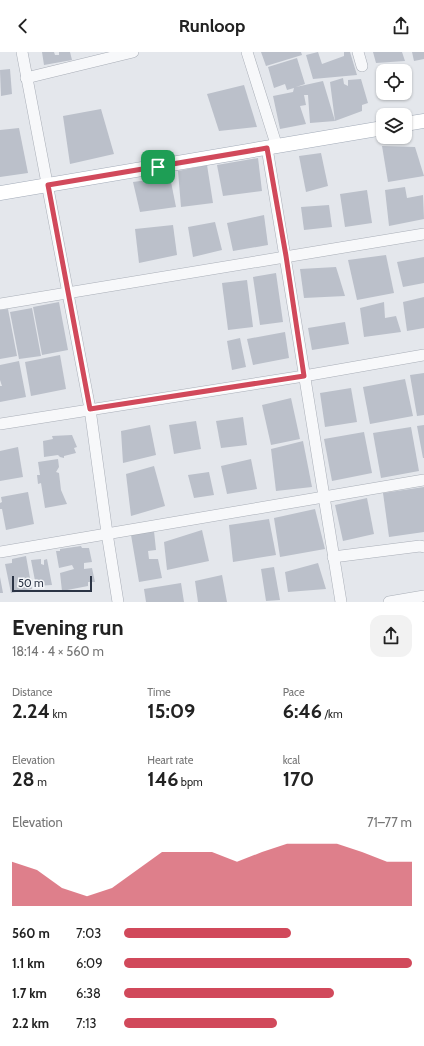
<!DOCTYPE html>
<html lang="en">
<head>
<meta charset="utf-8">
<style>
	body { margin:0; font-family:Cabin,sans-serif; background:#f2f2f2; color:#222; height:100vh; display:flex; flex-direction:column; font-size:15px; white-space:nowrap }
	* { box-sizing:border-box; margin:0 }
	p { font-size:13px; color:#767676 }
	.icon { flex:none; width:22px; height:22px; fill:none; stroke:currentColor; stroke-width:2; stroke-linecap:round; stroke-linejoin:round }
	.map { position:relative; height:550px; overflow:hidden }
	.drawer { display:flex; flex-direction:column; background:#fff; flex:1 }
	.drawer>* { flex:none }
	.fabs { position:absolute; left:376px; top:12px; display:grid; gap:8px }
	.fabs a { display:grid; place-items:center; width:36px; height:36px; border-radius:8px; background:#fff; box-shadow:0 1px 3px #0004; font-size:20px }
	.scale { position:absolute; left:12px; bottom:10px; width:80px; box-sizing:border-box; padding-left:4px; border:2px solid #2b3445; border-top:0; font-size:11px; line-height:14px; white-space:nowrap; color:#2b3445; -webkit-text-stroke:3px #f4f6f9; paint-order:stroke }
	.pin { position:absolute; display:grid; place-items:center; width:34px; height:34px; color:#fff; margin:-17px; border-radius:8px; box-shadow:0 2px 6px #0006 }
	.round { display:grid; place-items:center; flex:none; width:42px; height:42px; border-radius:12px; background:#f2f2f2 }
	.headline { display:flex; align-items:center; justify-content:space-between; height:68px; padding:0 12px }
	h1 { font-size:22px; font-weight:700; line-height:30px }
	.metrics { display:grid; grid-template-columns:repeat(3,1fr); gap:6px; height:68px; padding:4px 12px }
	.metrics div { display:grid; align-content:center }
	.metrics b { font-size:20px; font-weight:700 }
	.metrics small { font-size:11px; font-weight:400 }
	.metrics p { font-size:11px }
	.chart { height:112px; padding:8px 12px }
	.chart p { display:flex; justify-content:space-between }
	.chart svg { width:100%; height:72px; margin-top:4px; fill:#d1495b; opacity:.7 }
	ul { padding:0 12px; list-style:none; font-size:13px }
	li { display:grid; grid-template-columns:64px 48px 1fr; align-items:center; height:30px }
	li i { height:10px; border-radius:5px; background:#d1495b }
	header { display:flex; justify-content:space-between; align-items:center; height:52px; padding:0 12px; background:#fff; font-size:18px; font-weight:700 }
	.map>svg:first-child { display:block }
	.building { fill:#bbc0ca }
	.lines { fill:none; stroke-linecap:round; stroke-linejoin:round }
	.minor-casing { stroke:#a9aeb7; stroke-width:12 }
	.major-casing { stroke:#a3abb8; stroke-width:15 }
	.minor { stroke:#f7f8fa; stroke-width:11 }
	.major { stroke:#fff; stroke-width:14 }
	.route-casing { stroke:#fff; stroke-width:8 }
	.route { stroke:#d1495b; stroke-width:5 }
</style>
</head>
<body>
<header><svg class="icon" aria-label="back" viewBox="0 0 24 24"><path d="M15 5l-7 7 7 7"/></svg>Runloop<svg class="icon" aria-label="share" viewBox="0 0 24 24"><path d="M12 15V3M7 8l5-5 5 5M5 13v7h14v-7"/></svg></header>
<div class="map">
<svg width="424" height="550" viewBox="0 0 424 550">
	<rect width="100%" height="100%" fill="#e4e7ec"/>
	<g class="building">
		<polygon points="42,0 54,0 55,3 59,3 59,0 70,0 72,8 44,13"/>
		<polygon points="261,0 301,0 302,3 266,14"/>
		<polygon points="318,0 322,12 344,4 344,0 350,0 357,23 313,27 306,3"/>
		<polygon points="373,0 402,0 405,9 376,11"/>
		<polygon points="412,0 424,0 424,7 414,9"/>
		<polygon points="297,6 305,32 296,35 323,29 335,69 310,71 308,43 304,43 306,53 300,54 306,72 280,77 273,44 293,40 294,36 287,38 285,32 274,36 268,15"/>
		<polygon points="10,17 12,42 1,44 0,18"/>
		<polygon points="343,26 344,32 348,34 348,28 361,27 368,51 362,53 362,59 335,69 330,30"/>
		<polygon points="244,33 257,75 219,79 207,42"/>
		<polygon points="101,57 114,102 70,112 63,64"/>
		<polygon points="19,76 28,121 0,125 0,78"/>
		<polygon points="382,94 415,95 424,124 388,130"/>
		<polygon points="321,101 328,134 306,140 299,104"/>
		<polygon points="258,106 262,139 223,144 217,113"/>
		<polygon points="207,113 213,151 181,155 178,119"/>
		<polygon points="170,125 176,155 140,160 133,130"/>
		<polygon points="405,135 407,146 423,143 424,167 389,174 385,138"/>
		<polygon points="367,138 372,171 345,175 340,142"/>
		<polygon points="329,153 332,175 304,178 301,155"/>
		<polygon points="264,163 268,193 233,199 227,171"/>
		<polygon points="215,170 222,198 193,205 188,175"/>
		<polygon points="173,173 177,203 139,211 135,177"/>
		<polygon points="386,203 394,241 357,248 348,208"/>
		<polygon points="424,205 424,231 403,235 397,210"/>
		<polygon points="336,215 345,244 304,246 300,217"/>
		<polygon points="276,221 283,270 260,273 253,225"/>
		<polygon points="247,228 253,275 228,278 222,231"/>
		<polygon points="424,245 424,276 407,279 403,250"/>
		<polygon points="59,250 68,298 42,303 33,255"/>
		<polygon points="384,250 385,266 396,264 401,280 364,285 360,256"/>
		<polygon points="32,256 41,304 19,307 10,260"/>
		<polygon points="8,257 17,304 0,307 0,258"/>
		<polygon points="345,270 349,292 312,298 308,276"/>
		<polygon points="285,280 289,306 253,313 247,287"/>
		<polygon points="240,286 246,315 232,318 227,289"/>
		<polygon points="60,303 66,337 31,344 25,310"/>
		<polygon points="19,309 26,345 0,350 0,334 2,334 0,328 0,313"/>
		<polygon points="424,321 424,363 417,364 410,323"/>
		<polygon points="405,327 413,364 370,372 363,335"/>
		<polygon points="351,336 357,370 325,375 320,341"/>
		<polygon points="291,346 300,387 271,393 262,353"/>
		<polygon points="243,365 247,393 221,396 216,369"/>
		<polygon points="196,369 201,397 174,402 169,373"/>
		<polygon points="150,373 156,403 123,411 121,379"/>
		<polygon points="424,373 424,406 423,406 417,374"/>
		<polygon points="411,375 419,419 381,426 373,381"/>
		<polygon points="364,380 372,421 332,429 324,387"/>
		<polygon points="72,383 77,395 74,396 76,401 64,404 64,406 60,405 58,403 44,405 43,389 53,387 52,384"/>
		<polygon points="303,389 312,435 276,439 271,397"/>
		<polygon points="18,395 23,425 0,429 0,399"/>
		<polygon points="58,407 59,415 56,420 59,421 61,438 67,452 45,456 41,431 38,432 37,423 40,423 38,410"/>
		<polygon points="251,407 257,437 227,442 221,414"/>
		<polygon points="154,414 165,454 131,464 126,422"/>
		<polygon points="209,420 214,443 194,446 188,423"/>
		<polygon points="424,435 424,480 389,485 383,441"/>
		<polygon points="28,440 34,472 6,478 2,457 0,457 0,451 2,450 1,445"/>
		<polygon points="367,446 374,482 343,489 335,453"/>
		<polygon points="315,457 325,497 280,505 274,466"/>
		<polygon points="269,467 276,503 233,510 229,473"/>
		<polygon points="202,478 209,509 167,518 164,490"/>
		<polygon points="154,479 156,498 148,499 149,507 158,507 162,526 139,530 131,483"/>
		<polygon points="81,494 82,496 89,496 92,510 84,511 84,517 92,516 95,530 88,530 88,534 62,539 60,521 74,517 72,513 59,516 56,499 60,499 60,497"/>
		<polygon points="26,504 32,537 11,541 5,512 12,511 12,507"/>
		<polygon points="41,507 41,512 44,513 44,508 47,507 52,533 36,534 31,508"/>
		<polygon points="318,511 326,537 288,540 285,520"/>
		<polygon points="274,515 280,548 266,549 261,517"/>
		<polygon points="222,523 227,550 198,550 195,529"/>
		<polygon points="0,525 3,541 0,541"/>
		<polygon points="181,531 184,550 146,550 144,537"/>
	</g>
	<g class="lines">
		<g class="minor-casing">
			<g id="minor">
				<polyline points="22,0 90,357 107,481 118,550"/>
				<polyline points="247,0 277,95"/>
				<polyline points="358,0 362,14"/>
				<polyline points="26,26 133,0"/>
				<path d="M 267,96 C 293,247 316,399 341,550"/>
				<polyline points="0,252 424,182"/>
				<polyline points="0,372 304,324 424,303"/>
				<polyline points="0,500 424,428"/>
				<polyline points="333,505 420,494 424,495"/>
				<polyline points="389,550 424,544"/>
			</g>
		</g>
		<g class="major-casing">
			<g id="major">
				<polyline points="405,72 424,69"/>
				<polyline points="0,141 383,76"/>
			</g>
		</g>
		<use href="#minor" class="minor"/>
		<use href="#major" class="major"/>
	</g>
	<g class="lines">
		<g class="route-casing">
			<polygon id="route" points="267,96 286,204 304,324 90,357 48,133"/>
		</g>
		<use href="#route" class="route"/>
	</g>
</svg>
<div class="fabs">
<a><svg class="icon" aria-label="locate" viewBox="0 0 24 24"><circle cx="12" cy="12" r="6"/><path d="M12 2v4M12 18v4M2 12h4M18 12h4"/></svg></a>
<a><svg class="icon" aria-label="layers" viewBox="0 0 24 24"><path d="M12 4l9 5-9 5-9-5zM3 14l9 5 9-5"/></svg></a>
</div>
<div class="scale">50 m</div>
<div class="pin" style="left:158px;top:115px;background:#1e9e55"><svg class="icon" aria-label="arrive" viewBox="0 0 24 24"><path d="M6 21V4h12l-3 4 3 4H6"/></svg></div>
</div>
<section class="drawer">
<div class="headline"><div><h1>Evening run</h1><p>18:14 · 4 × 560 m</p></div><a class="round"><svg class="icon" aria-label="share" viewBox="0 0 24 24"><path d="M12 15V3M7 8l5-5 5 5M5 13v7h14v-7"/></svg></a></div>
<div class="metrics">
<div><p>Distance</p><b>2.24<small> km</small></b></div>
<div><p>Time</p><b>15:09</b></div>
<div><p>Pace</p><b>6:46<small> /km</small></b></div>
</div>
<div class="metrics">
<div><p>Elevation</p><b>28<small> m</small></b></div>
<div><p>Heart rate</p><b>146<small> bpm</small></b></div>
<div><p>kcal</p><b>170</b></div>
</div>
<div class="chart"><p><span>Elevation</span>71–77 m</p>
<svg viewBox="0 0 160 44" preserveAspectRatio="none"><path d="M0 44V17L10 22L20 33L30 38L40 33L50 22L60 11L70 11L80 11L90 17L100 11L110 6L120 6L130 6L140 11L150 17L160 17V44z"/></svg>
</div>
<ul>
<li><b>560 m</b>7:03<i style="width:58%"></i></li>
<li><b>1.1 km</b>6:09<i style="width:100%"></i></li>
<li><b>1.7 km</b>6:38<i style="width:73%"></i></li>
<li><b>2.2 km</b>7:13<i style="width:53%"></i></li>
</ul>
</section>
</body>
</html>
